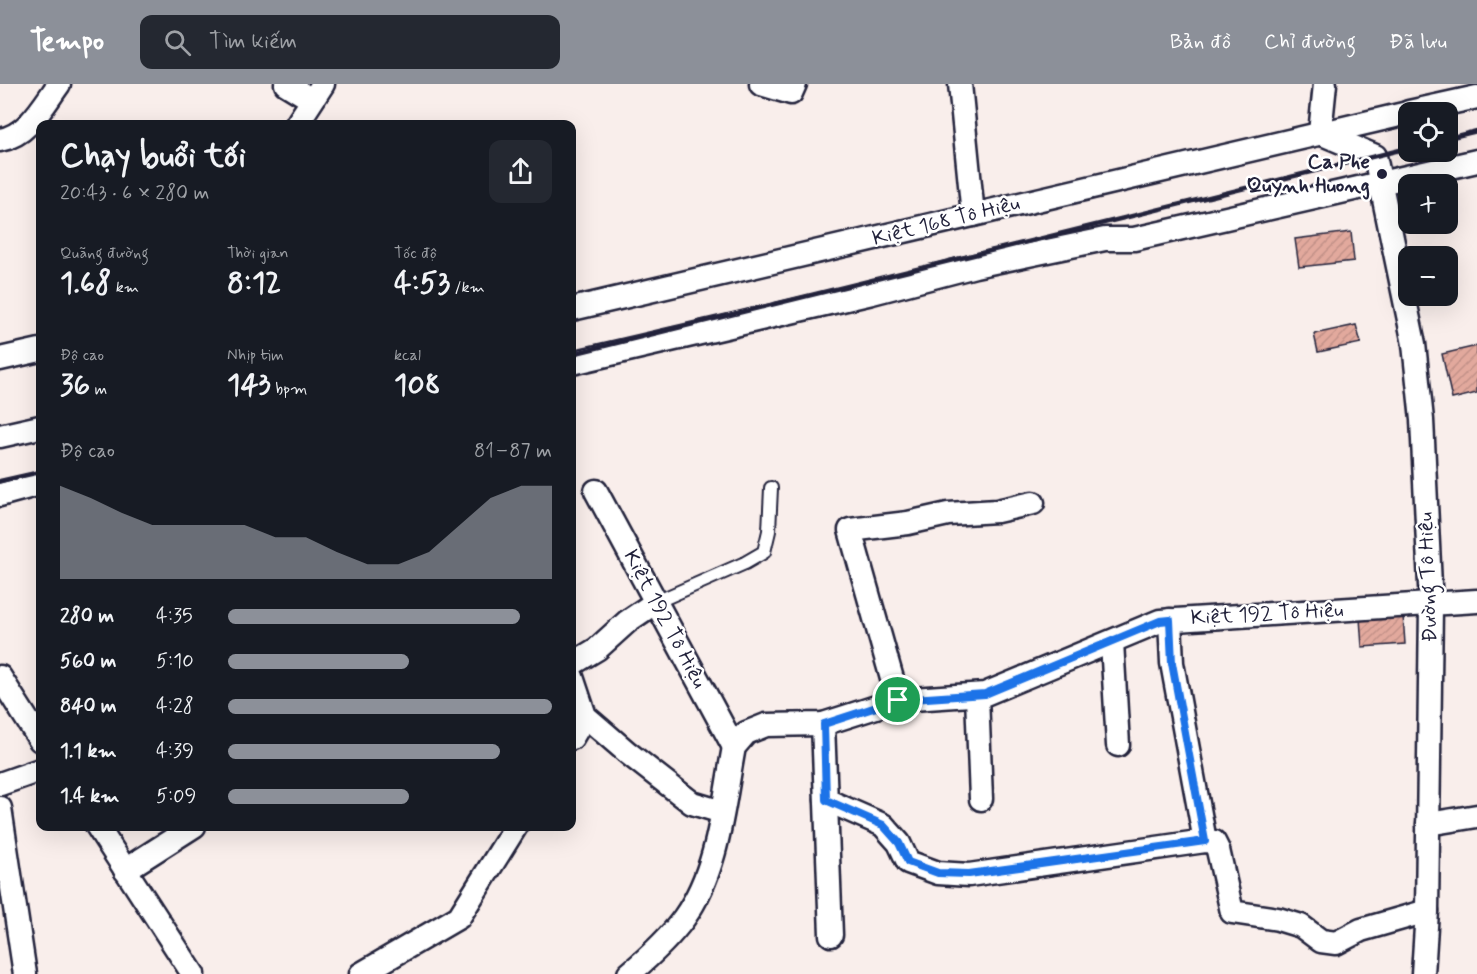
<!DOCTYPE html>
<html lang="vi">
<head>
<meta charset="utf-8">
<style>
	body { margin:0; font-family:Mynerve,sans-serif; background:#242831; color:#f1f3f6; height:100vh; display:flex; flex-direction:column; font-size:22px; white-space:nowrap }
	* { box-sizing:border-box; margin:0 }
	p { font-size:20px; color:#9ea1a6 }
	.icon { flex:none; width:33px; height:33px; fill:none; stroke:currentColor; stroke-width:2; stroke-linecap:round; stroke-linejoin:round }
	.map { position:relative; flex:1; overflow:hidden }
	.details { position:absolute; left:36px; top:36px; width:540px; height:711px; display:flex; flex-direction:column; background:#171b24; border-radius:12px; box-shadow:0 6px 24px #0002 }
	.details>* { flex:none }
	.buttons { position:absolute; left:1398px; top:18px; display:grid; gap:12px }
	.buttons a { display:grid; place-items:center; width:60px; height:60px; border-radius:12px; background:#171b24; box-shadow:0 6px 24px #0002; font-size:30px }
	.pin { position:absolute; display:grid; place-items:center; width:51px; height:51px; color:#fff; margin:-26px; border:3px solid #fff; border-radius:50%; box-shadow:0 2px 6px #0007 }
	.round { display:grid; place-items:center; flex:none; width:63px; height:63px; border-radius:12px; background:#242831 }
	.head { display:flex; align-items:center; justify-content:space-between; height:102px; padding:0 24px }
	h1 { font-size:33px; font-weight:700; line-height:45px }
	.figures { display:grid; grid-template-columns:repeat(3,1fr); gap:9px; height:102px; padding:6px 24px }
	.figures div { display:grid; align-content:center }
	.figures b { font-size:30px; font-weight:700 }
	.figures small { font-size:16px; font-weight:400 }
	.figures p { font-size:16px }
	.chart { height:168px; padding:12px 24px }
	.chart p { display:flex; justify-content:space-between }
	.chart svg { width:100%; height:108px; margin-top:6px; fill:#8c9099; opacity:.7 }
	ul { padding:0 24px; list-style:none; font-size:20px }
	li { display:grid; grid-template-columns:96px 72px 1fr; align-items:center; height:45px }
	li i { height:15px; border-radius:8px; background:#8c9099 }
	header { display:flex; align-items:center; gap:36px; box-sizing:border-box; height:84px; padding:0 30px; background:#8c9099; color:#fff }
	header strong { font-size:28px }
	nav { display:flex; gap:33px; margin-inline-start:auto; font-size:21px }
	.search { width:420px; height:54px; background:#242831; display:flex; align-items:center; gap:15px; box-sizing:border-box; padding:0 21px; border-radius:12px; color:#9ea1a6; font-size:22px }
	.map>svg:first-child { display:block }
	.building { fill:url(#building-hatch); stroke:#22223b; stroke-width:1.5 }
	.lines { fill:none; stroke-linecap:round; stroke-linejoin:round }
	.lane-casing { stroke:#22223b; stroke-width:16 }
	.street-casing { stroke:#22223b; stroke-width:27 }
	.lane { stroke:#fff; stroke-width:12 }
	.street { stroke:#fff; stroke-width:22 }
	.rail { stroke:#22223b; stroke-width:4.5 }
	.route-casing { stroke:#fff; stroke-width:12 }
	.route { stroke:#1a73e8; stroke-width:8 }
	.poi-dot { fill:#22223b; stroke:#fff; stroke-width:2 }
	.labels { text-anchor:middle; dominant-baseline:central; stroke-width:5; stroke-linejoin:round; paint-order:stroke }
	.poi-label { font-size:21px; font-weight:bold; fill:#22223b; stroke:#fff; text-anchor:end }
	.street-label { font-size:21px; fill:#22223b; stroke:#fff }
</style>
</head>
<body>
<header>
<strong>Tempo</strong>
<div class="search"><svg class="icon" aria-label="search" viewBox="0 0 24 24"><circle cx="10" cy="10" r="6"/><path d="M15 15l6 6"/></svg>Tìm kiếm</div>
<nav><a>Bản đồ</a><a>Chỉ đường</a><a>Đã lưu</a></nav>
</header>
<div class="map">
<svg width="1477" height="890" viewBox="0 0 1477 890">
	<defs>
		<pattern id="building-hatch" width="6" height="6" patternUnits="userSpaceOnUse" patternTransform="scale(1.5)"><rect width="6" height="6" fill="#e2a99d"/><path d="M-1 1l2-2M0 6l6-6M5 7l2-2" fill="none" stroke="#c29188"/></pattern>
	</defs>
	<rect width="100%" height="100%" fill="#f9eeeb"/>
	<filter id="ink" filterUnits="userSpaceOnUse"><feTurbulence type="fractalNoise" baseFrequency=".0167" numOctaves="2"/><feDisplacementMap in="SourceGraphic" scale="12" xChannelSelector="R" yChannelSelector="G"/><feConvolveMatrix kernelMatrix="1 2 1 2 8 2 1 2 1" color-interpolation-filters="sRGB"/></filter>
	<g filter="url(#ink)">
		<g class="building">
			<polygon points="1351,148 1354,177 1299,183 1295,155"/>
			<polygon points="1356,241 1361,259 1318,268 1314,250"/>
			<polygon points="1477,262 1477,309 1452,315 1442,270"/>
			<polygon points="1403,531 1405,560 1362,563 1360,534"/>
		</g>
		<g class="lines">
			<g class="lane-casing">
				<polyline id="lane" points="656,518 745,479 764,468 769,447 771,404"/>
			</g>
			<g class="street-casing">
				<g id="street">
					<polyline points="286,0 312,16"/>
					<polyline points="761,0 791,9 795,0"/>
					<polyline points="960,0 973,131"/>
					<polyline points="1325,0 1320,49 1375,72 1414,260 1422,336 1431,522 1427,827 1423,890"/>
					<polyline points="1409,28 1477,13"/>
					<polyline points="297,40 323,0"/>
					<path d="M 0,56 C 28,51 43,22 59,0"/>
					<polyline points="572,225 1408,29"/>
					<polyline points="0,275 40,266"/>
					<polyline points="572,279 872,209 975,182 1105,155 1134,155 1477,77"/>
					<polyline points="0,352 40,343"/>
					<polyline points="596,407 734,663"/>
					<polyline points="0,411 40,400"/>
					<polyline points="1170,536 1172,579 1205,757"/>
					<polyline points="1112,558 1118,661"/>
					<polyline points="572,580 597,565 628,537 656,518"/>
					<polyline points="0,593 40,656"/>
					<polyline points="572,593 585,632 628,669 692,719 722,728"/>
					<polyline points="977,612 981,715"/>
					<polyline points="898,616 850,446 908,439 948,430 997,427 1033,419"/>
					<polyline points="823,640 831,851"/>
					<polyline points="572,654 585,632"/>
					<polyline points="0,700 40,686"/>
					<polyline points="826,716 883,741 899,759 908,778 938,789 969,791 1205,757 1214,758 1218,766 1232,828 1278,835 1301,842 1321,857 1336,859 1361,846 1427,827"/>
					<polyline points="0,724 25,890"/>
					<polyline points="1428,740 1477,732"/>
					<polyline points="97,742 193,890"/>
					<polyline points="125,786 194,742"/>
					<polyline points="361,890 459,833 516,742"/>
					<path d="M 629,890 C 649,873 669,855 684,834 C 719,785 723,721 734,663 L 746,649 L 766,641 L 823,640 L 898,616 L 985,610 L 1160,537 L 1477,517"/>
				</g>
			</g>
			<use href="#lane" class="lane"/>
			<use href="#street" class="street"/>
			<g class="rail">
				<polyline points="1448,54 1477,47"/>
				<polyline points="572,270 1408,64"/>
				<polyline points="0,397 40,388"/>
			</g>
		</g>
	</g>
	<g class="lines" filter="url(#ink)">
		<g class="route-casing">
			<polygon id="route" points="1170,536 1172,579 1205,757 969,790 938,789 908,778 899,759 883,741 826,716 824,640 898,616 985,610 1160,537"/>
		</g>
		<use href="#route" class="route"/>
	</g>
	<circle class="poi-dot" cx="1382" cy="90" r="6"/>
	<g class="labels">
		<g class="poi-label">
			<text x="1370" y="78">Ca Phe<tspan x="1370" dy="24">Quynh Huong</tspan></text>
		</g>
		<g class="street-label">
			<text transform="translate(946 137) rotate(-14)">Kiệt 168 Tô Hiệu</text>
			<text transform="translate(1428 493) rotate(-92)">Đường Tô Hiệu</text>
			<text transform="translate(1267 530) rotate(-3)">Kiệt 192 Tô Hiệu</text>
			<text transform="translate(665 535) rotate(62)">Kiệt 192 Tô Hiệu</text>
		</g>
	</g>
</svg>
<div class="buttons">
<a><svg class="icon" aria-label="locate" viewBox="0 0 24 24"><circle cx="12" cy="12" r="6"/><path d="M12 2v4M12 18v4M2 12h4M18 12h4"/></svg></a>
<a>+</a>
<a>−</a>
</div>
<div class="pin" style="left:898px;top:616px;background:#1e9e55"><svg class="icon" aria-label="arrive" viewBox="0 0 24 24"><path d="M6 21V4h12l-3 4 3 4H6"/></svg></div>
<section class="details">
<div class="head"><div><h1>Chạy buổi tối</h1><p>20:43 · 6 × 280 m</p></div><a class="round"><svg class="icon" aria-label="share" viewBox="0 0 24 24"><path d="M12 15V3M7 8l5-5 5 5M5 13v7h14v-7"/></svg></a></div>
<div class="figures">
<div><p>Quãng đường</p><b>1.68<small> km</small></b></div>
<div><p>Thời gian</p><b>8:12</b></div>
<div><p>Tốc độ</p><b>4:53<small> /km</small></b></div>
</div>
<div class="figures">
<div><p>Độ cao</p><b>36<small> m</small></b></div>
<div><p>Nhịp tim</p><b>143<small> bpm</small></b></div>
<div><p>kcal</p><b>108</b></div>
</div>
<div class="chart"><p><span>Độ cao</span>81–87 m</p>
<svg viewBox="0 0 160 44" preserveAspectRatio="none"><path d="M0 44V6L10 11L20 17L30 22L40 22L50 22L60 22L70 27L80 27L90 33L100 38L110 38L120 33L130 22L140 11L150 6L160 6V44z"/></svg>
</div>
<ul>
<li><b>280 m</b>4:35<i style="width:90%"></i></li>
<li><b>560 m</b>5:10<i style="width:56%"></i></li>
<li><b>840 m</b>4:28<i style="width:100%"></i></li>
<li><b>1.1 km</b>4:39<i style="width:84%"></i></li>
<li><b>1.4 km</b>5:09<i style="width:56%"></i></li>
</ul>
</section>
</div>
</body>
</html>
